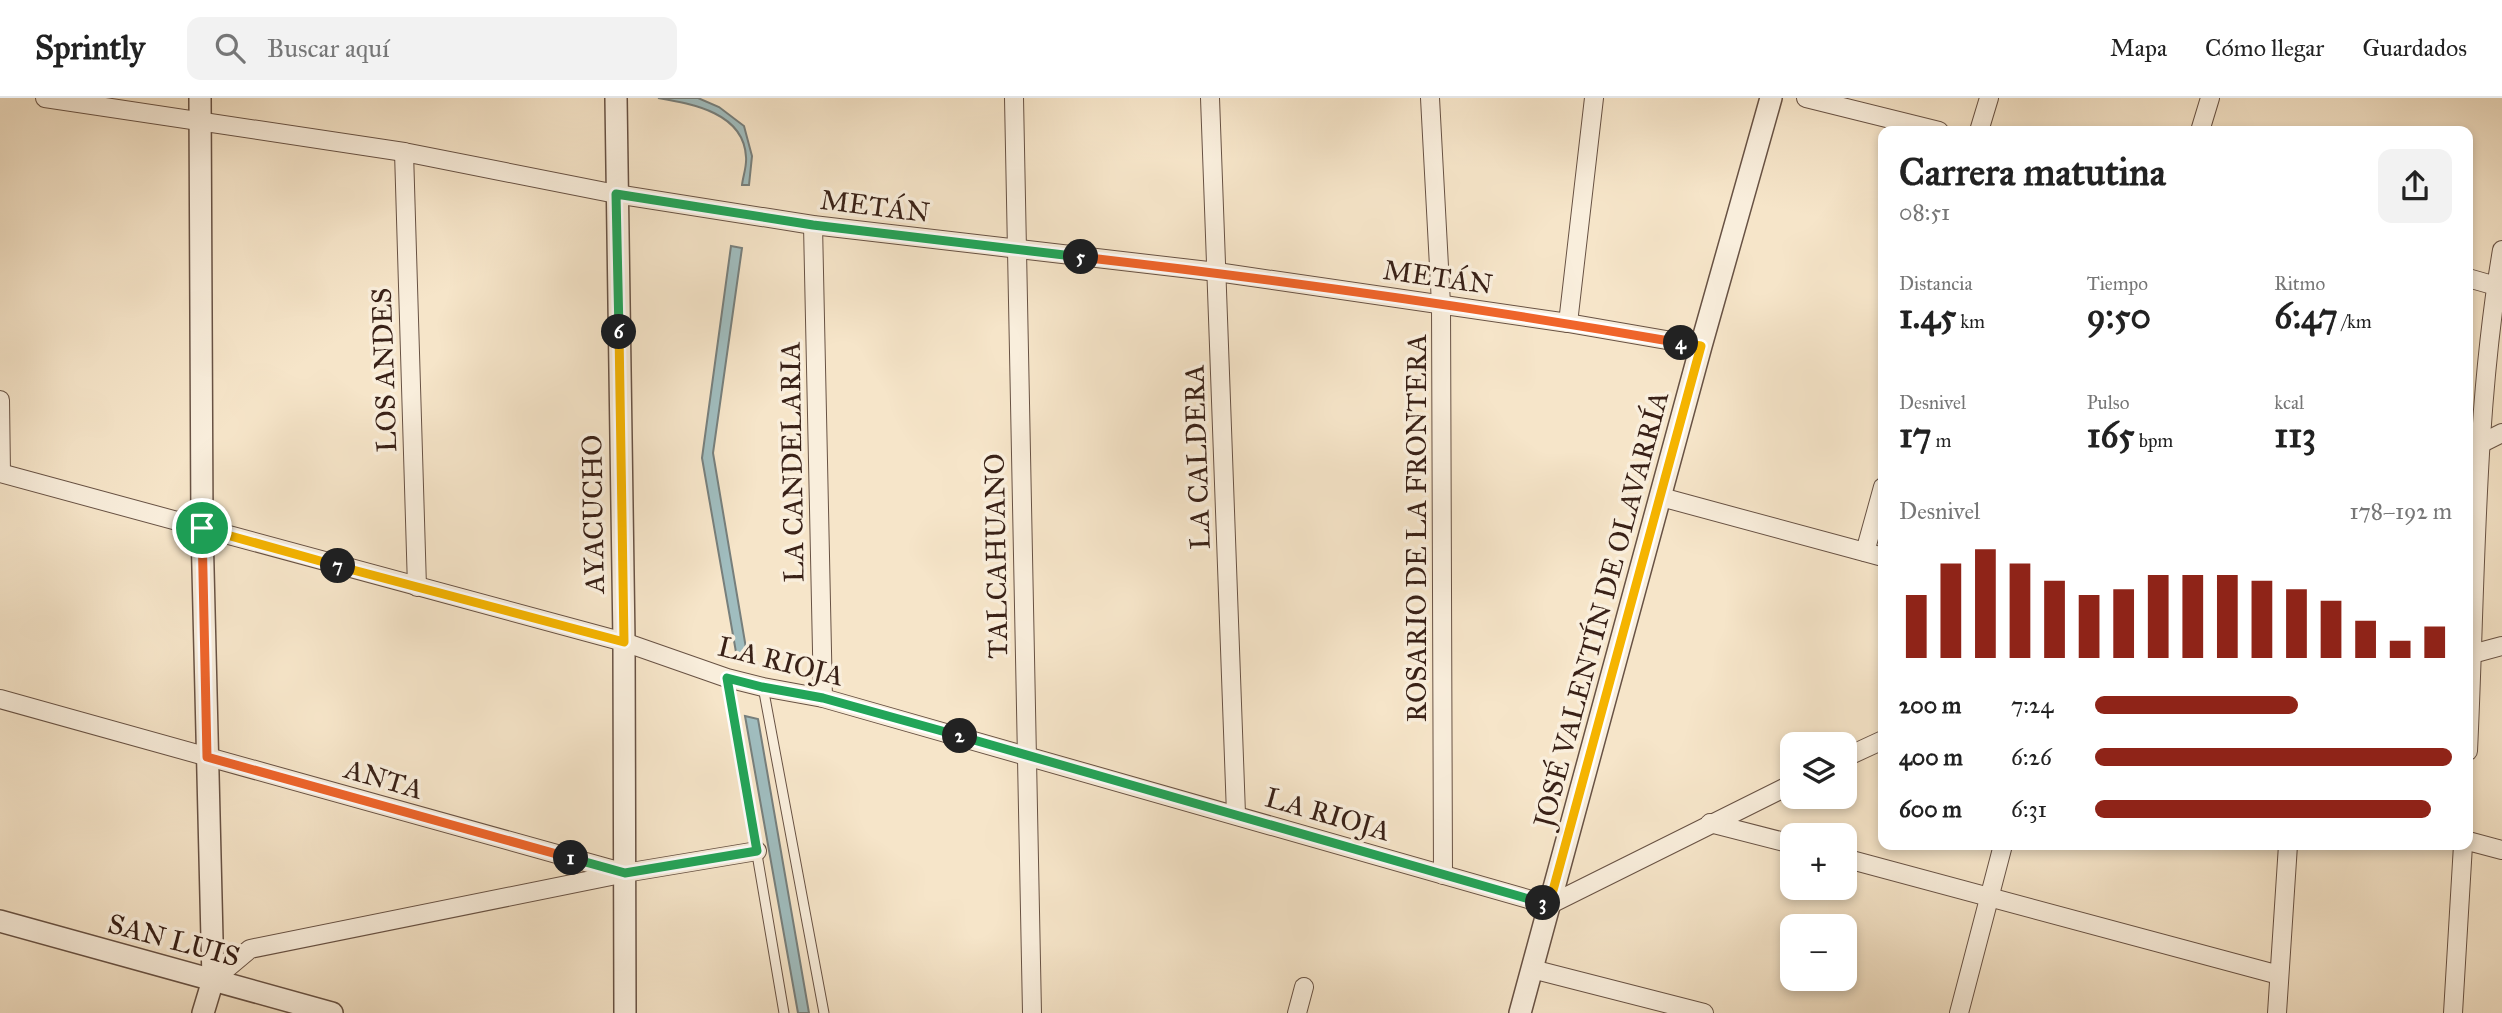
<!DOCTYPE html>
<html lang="es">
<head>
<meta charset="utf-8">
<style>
	body { margin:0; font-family:"IM FELL Great Primer",serif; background:#f2f2f2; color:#222; height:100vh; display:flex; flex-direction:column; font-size:26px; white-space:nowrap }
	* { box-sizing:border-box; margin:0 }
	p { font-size:23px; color:#767676 }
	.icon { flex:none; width:38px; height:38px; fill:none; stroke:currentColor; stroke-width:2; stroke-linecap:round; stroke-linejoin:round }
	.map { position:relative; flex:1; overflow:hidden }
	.side { position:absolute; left:1878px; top:28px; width:595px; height:724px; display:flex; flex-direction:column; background:#fff; border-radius:14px; box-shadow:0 4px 10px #0003 }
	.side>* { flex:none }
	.tools { position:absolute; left:1780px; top:634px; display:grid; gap:14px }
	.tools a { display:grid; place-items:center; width:77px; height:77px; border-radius:14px; background:#fff; box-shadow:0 4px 10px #0003; font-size:35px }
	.pin { position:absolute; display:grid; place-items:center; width:60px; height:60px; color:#fff; margin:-30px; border:4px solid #fff; border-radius:50%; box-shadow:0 2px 7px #0007 }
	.km { position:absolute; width:35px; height:35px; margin:-18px; border-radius:50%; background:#222; color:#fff; font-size:19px; line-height:35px; text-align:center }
	.round { display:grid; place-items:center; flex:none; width:74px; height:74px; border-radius:14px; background:#f2f2f2 }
	.overview { display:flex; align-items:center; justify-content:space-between; height:119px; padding:0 21px }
	h1 { font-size:38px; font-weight:800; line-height:52px }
	.figures { display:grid; grid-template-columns:repeat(3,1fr); gap:10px; height:119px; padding:7px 21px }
	.figures div { display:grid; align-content:center }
	.figures b { font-size:35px; font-weight:800 }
	.figures small { font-size:19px; font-weight:400 }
	.figures p { font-size:19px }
	.chart { height:196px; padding:14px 21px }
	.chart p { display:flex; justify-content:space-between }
	.chart svg { width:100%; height:126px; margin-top:7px; stroke:#8f2418; stroke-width:6 }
	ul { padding:0 21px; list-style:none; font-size:23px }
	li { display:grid; grid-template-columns:112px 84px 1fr; align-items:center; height:52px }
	li i { height:18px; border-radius:9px; background:#8f2418 }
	header { display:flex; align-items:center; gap:42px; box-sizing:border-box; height:98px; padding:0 35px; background:#fff; border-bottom:2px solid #e0e0e0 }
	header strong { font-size:33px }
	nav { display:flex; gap:38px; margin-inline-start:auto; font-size:24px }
	.search { width:490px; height:63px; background:#f2f2f2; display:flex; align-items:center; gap:18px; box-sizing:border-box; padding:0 24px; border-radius:14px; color:#767676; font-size:26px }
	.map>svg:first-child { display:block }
	.water { fill:#a0bdbf; stroke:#777f7c; stroke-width:2 }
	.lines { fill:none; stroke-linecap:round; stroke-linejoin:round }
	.service-casing { stroke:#685244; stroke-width:11 }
	.minor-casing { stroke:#685244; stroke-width:20 }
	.tertiary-casing { stroke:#685244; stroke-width:24 }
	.service { stroke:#f9eedc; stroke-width:9 }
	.minor { stroke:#f9eedc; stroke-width:18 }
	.tertiary { stroke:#f9eedc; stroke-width:21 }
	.split-1-casing { stroke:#fff; stroke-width:14 }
	.split-2-casing { stroke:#fff; stroke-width:14 }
	.split-3-casing { stroke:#fff; stroke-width:14 }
	.split-4-casing { stroke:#fff; stroke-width:14 }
	.split-5-casing { stroke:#fff; stroke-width:14 }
	.split-6-casing { stroke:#fff; stroke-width:14 }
	.split-7-casing { stroke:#fff; stroke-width:14 }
	.split-8-casing { stroke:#fff; stroke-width:14 }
	.split-1 { stroke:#f0652b; stroke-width:9 }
	.split-2 { stroke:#22a559; stroke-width:9 }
	.split-3 { stroke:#22a559; stroke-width:9 }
	.split-4 { stroke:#f5b400; stroke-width:9 }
	.split-5 { stroke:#f0652b; stroke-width:9 }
	.split-6 { stroke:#22a559; stroke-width:9 }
	.split-7 { stroke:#f5b400; stroke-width:9 }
	.split-8 { stroke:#f5b400; stroke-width:9 }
	.labels { text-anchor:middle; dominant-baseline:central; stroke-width:7; stroke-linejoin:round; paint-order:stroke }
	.street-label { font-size:28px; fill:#392117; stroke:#f9eedc }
</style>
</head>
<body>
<header>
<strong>Sprintly</strong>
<div class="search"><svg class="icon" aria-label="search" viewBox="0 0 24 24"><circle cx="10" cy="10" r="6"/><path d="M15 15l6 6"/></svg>Buscar aquí</div>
<nav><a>Mapa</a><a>Cómo llegar</a><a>Guardados</a></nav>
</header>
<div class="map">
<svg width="2502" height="915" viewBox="0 0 2502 915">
	<rect width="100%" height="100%" fill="#f6e5c9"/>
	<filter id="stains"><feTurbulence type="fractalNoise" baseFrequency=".00286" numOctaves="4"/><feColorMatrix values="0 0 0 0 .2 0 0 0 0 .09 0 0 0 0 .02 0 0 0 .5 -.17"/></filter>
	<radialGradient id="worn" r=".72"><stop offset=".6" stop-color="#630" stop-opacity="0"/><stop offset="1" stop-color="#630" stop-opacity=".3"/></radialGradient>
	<g class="water">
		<path d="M 658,0 L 698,0 L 719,9 L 744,28 L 752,58 L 749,87 L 742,87 C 743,78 747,68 746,59 C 744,15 693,6 658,0 Z"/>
		<polygon points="731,148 742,150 713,355 748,562 737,560 702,360"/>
		<polygon points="745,618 758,621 809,915 798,915"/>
	</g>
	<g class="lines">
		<g class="service-casing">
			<g id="service">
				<polyline points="727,580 784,915"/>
				<polyline points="763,589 824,915"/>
			</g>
		</g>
		<g class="minor-casing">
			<g id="minor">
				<polyline points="45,0 404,54 616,96 813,127 1217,174 1568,225 1701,248"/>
				<polyline points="1014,0 1032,915"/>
				<polyline points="1210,0 1236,716"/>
				<polyline points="1430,0 1441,206 1443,777"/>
				<polyline points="1806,0 1939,33"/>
				<polyline points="1979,33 1989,0"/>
				<polyline points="2200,33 2210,0"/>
				<polyline points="404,54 417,489"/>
				<polyline points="813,127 823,600"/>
				<polyline points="2468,180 2496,188"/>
				<polyline points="1568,225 1594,0"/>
				<polyline points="0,302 1,375"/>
				<polyline points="2468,352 2502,335"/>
				<polyline points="0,375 624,544 727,580 763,589 823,600 1549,807 1792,686"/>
				<polyline points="1661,399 1883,459"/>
				<polyline points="1865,454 1883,389"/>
				<polyline points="2472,556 2502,548"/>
				<polyline points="0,601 625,775 757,753"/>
				<path d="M 2468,653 C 2476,486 2474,317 2502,152"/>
				<polyline points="1844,660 1883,642"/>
				<polyline points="1710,725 1792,746"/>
				<polyline points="2468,743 2502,752"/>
				<polyline points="1844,760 2279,877"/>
				<polyline points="1532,871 1704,915"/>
				<polyline points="213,882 250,851 621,776"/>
				<polyline points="1297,915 1304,889"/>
				<polyline points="1959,915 2003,747"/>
				<polyline points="2277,915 2288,747"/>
				<polyline points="2453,915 2463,747"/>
			</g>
		</g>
		<g class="tertiary-casing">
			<g id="tertiary">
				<polyline points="200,0 202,430 213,882 203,915"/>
				<polyline points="616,0 624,544 625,915"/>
				<polyline points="0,823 332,915"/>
				<polyline points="1520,915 1701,248 1771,0"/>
			</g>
		</g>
		<use href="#service" class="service"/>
		<use href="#minor" class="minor"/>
		<use href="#tertiary" class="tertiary"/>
	</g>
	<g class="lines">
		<g class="split-1-casing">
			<polyline id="split-1" points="202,430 207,659 571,760"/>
		</g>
		<g class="split-2-casing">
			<polyline id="split-2" points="571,760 625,775 757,753 727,580 762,589 823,600 960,638"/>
		</g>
		<g class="split-3-casing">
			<polyline id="split-3" points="960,638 1543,805"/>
		</g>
		<g class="split-4-casing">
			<polyline id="split-4" points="1543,805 1549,807 1701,248 1681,245"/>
		</g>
		<g class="split-5-casing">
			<path id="split-5" d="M 1081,159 C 1281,182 1481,210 1681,245"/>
		</g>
		<g class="split-6-casing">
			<polyline id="split-6" points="619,234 616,96 813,127 1081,159"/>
		</g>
		<g class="split-7-casing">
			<polyline id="split-7" points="338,468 624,544 619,234"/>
		</g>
		<g class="split-8-casing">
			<polyline id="split-8" points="202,430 338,468"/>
		</g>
		<use href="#split-1" class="split-1"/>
		<use href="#split-2" class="split-2"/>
		<use href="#split-3" class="split-3"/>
		<use href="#split-4" class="split-4"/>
		<use href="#split-5" class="split-5"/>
		<use href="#split-6" class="split-6"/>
		<use href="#split-7" class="split-7"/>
		<use href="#split-8" class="split-8"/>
	</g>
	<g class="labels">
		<g class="street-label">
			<text transform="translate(875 108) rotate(7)">METÁN</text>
			<text transform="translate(1438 179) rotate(8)">METÁN</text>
			<text transform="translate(384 272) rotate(-92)">LOS ANDES</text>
			<text transform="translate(1197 359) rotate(-92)">LA CALDERA</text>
			<text transform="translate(792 364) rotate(-91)">LA CANDELARIA</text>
			<text transform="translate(593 416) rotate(-91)">AYACUCHO</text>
			<text transform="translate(1416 430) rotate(-90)">ROSARIO DE LA FRONTERA</text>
			<text transform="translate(996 458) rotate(-91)">TALCAHUANO</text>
			<text transform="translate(1601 511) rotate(-75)">JOSÉ VALENTÍN DE OLAVARRÍA</text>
			<text transform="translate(781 563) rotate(14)">LA RIOJA</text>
			<text transform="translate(384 681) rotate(16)">ANTA</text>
			<text transform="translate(1328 716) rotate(16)">LA RIOJA</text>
			<text transform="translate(174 842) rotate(15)">SAN LUIS</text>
		</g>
	</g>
	<rect width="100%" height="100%" filter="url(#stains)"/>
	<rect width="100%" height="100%" fill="url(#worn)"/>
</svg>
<div class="tools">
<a><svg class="icon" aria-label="layers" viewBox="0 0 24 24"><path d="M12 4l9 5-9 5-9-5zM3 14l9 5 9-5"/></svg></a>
<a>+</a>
<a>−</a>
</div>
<div class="pin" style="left:202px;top:430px;background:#1e9e55"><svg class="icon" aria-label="arrive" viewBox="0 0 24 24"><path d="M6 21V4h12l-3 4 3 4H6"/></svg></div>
<b class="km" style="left:571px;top:760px">1</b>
<b class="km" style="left:960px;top:638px">2</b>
<b class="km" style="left:1543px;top:805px">3</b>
<b class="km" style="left:1681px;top:245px">4</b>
<b class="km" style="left:1081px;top:159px">5</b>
<b class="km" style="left:619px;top:234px">6</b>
<b class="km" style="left:338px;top:468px">7</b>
<section class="side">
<div class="overview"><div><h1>Carrera matutina</h1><p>08:51</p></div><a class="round"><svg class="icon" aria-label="share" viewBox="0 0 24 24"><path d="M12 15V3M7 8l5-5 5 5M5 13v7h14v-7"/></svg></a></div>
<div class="figures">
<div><p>Distancia</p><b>1.45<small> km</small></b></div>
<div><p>Tiempo</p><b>9:50</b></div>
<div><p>Ritmo</p><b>6:47<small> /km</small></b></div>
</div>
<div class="figures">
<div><p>Desnivel</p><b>17<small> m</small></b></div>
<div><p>Pulso</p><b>165<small> bpm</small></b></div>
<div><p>kcal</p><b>113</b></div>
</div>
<div class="chart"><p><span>Desnivel</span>178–192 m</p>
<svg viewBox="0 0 160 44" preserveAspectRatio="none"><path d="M5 44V22M15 44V11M25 44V6M35 44V11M45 44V17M55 44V22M65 44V20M75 44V15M85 44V15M95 44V15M105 44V17M115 44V20M125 44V24M135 44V31M145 44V38M155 44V33"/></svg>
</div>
<ul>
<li><b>200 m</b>7:24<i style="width:57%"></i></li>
<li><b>400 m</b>6:26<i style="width:100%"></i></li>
<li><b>600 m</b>6:31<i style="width:94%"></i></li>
</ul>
</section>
</div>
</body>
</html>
